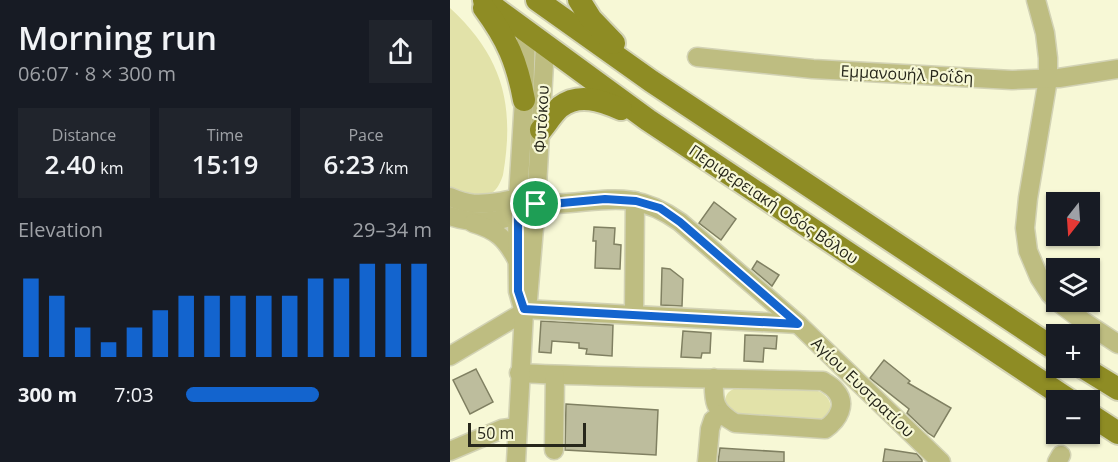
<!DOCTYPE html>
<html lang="en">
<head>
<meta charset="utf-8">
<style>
	body { margin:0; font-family:"Open Sans",sans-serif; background:#20242c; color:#f1f3f6; height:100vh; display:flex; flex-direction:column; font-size:22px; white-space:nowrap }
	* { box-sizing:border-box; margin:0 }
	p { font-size:20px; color:#9ea1a6 }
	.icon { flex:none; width:33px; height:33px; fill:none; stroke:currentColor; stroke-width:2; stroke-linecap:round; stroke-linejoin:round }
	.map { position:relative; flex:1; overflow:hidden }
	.panel { display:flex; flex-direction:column; background:#171b24; width:450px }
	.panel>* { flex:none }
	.needle { width:39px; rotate:197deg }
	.controls { position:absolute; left:596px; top:192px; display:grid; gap:12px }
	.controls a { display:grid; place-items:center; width:54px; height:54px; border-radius:0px; background:#171b24; box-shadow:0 2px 4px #0004; font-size:30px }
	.scale { position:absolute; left:18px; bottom:15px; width:118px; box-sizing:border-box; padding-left:6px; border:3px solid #27271b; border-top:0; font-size:16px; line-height:21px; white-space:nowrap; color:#27271b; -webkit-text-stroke:4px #f7f8d6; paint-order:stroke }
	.pin { position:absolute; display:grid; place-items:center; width:51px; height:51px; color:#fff; margin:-26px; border:3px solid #fff; border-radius:50%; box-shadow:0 2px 6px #0007 }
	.round { display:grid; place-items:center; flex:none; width:63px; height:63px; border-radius:0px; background:#20242c }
	.head { display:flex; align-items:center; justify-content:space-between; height:102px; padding:0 18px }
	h1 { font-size:33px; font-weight:600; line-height:45px }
	.stats { display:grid; grid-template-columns:repeat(3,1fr); gap:9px; height:102px; padding:6px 18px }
	.stats div { display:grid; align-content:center; border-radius:0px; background:#20242c; text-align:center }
	.stats b { font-size:26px; font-weight:600 }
	.stats small { font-size:16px; font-weight:400 }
	.stats p { font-size:16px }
	.chart { height:168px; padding:12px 18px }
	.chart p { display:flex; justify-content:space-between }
	.chart svg { width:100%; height:108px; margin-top:6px; stroke:#1364ce; stroke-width:6 }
	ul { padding:0 18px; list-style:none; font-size:20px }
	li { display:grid; grid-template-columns:96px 72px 1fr; align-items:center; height:45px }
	li i { height:15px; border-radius:8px; background:#1364ce }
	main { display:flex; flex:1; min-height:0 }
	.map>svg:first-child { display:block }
	.green { fill:#e2e2a9 }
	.building { fill:#bdbd9d; stroke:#808062; stroke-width:1.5 }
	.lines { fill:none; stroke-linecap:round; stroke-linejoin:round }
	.minor-casing { stroke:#d2d2b4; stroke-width:21 }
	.major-casing { stroke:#d2d2b4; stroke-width:26 }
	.minor { stroke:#bebd81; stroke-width:18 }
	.major { stroke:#8e8c24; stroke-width:22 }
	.route-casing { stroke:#fff; stroke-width:12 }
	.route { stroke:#1364ce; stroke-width:8 }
	.labels { text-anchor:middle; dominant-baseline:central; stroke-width:4.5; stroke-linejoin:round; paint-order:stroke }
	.street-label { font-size:16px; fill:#27271b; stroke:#f7f8d6 }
</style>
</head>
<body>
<main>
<section class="panel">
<div class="head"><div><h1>Morning run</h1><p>06:07 · 8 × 300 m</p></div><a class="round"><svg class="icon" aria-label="share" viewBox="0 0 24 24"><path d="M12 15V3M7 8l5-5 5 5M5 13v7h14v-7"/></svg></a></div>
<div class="stats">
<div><p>Distance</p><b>2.40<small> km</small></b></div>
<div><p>Time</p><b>15:19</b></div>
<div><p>Pace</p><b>6:23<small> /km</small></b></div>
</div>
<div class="chart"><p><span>Elevation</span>29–34 m</p>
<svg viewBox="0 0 160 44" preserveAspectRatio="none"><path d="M5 44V12M15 44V19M25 44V32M35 44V38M45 44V32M55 44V25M65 44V19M75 44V19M85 44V19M95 44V19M105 44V19M115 44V12M125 44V12M135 44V6M145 44V6M155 44V6"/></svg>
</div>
<ul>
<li><b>300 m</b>7:03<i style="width:54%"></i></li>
</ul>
</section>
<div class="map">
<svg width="668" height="462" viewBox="0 0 668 462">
	<rect width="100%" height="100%" fill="#f7f8d6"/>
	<g class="green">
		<path d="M 0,8 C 53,57 65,105 53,175 C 43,206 25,196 0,191 Z"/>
		<path d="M 295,387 L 365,390 C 382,395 387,412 370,420 L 285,415 L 275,403 C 275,390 284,388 295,387 Z"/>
	</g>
	<g class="building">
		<polygon points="264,202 286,219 271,240 249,223"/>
		<polygon points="144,227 165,228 164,244 171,245 170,269 145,268 146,241 143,241"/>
		<polygon points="307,261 329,275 322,286 302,269"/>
		<polygon points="212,268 220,269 233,279 232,306 211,305"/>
		<polygon points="91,321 163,325 162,356 136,354 137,349 129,348 129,343 102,341 101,353 89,352"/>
		<polygon points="233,331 261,333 260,353 252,353 251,358 231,357"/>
		<polygon points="295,335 327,336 326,349 314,348 313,362 294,361"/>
		<polygon points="434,360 460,381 458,383 501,408 484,437 478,433 457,413 459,409 420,378"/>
		<polygon points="26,369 43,402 20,414 3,380"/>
		<polygon points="116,404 208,410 206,455 115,450"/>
		<polygon points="270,448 334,452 334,462 268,462"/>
		<polygon points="435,449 467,454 472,460 472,462 433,462"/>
	</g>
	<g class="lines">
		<g class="minor-casing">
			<g id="minor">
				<polyline points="586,0 595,33 598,58 598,79 578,198 575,228 578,251 589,277 600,294 606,300"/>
				<polyline points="247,57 363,69 562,80 609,78 668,69"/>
				<path d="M 0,197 C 18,205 29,205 49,202 C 55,201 61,199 67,199 C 73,198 79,202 85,203 C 90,205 97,205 103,204 C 155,202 182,188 230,222 L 348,324 L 491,462"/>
				<path d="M 0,216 C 18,222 41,224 59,217 C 65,215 71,211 77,209"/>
				<path d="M 23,223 C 47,230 56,239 67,260"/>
				<polyline points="78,299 86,204 95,46"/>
				<polyline points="608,302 633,321 668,344"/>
				<polyline points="74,309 348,324"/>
				<polyline points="184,314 185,201"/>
				<polyline points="0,356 74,312"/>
				<path d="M 69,373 C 170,378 272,378 373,381 C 377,384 382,386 385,390 C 398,404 388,420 375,429 L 285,423 C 264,411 263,401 264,378"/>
				<polyline points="104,450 105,375"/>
				<polyline points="0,451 52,429 67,427"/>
				<polyline points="66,462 74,312 68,291 67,213 74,100 76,32"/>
				<polyline points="257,462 260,429 263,420 272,414"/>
				<polyline points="607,462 611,455"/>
			</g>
		</g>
		<g class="major-casing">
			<g id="major">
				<polyline points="34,0 198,120 619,400"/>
				<polyline points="87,0 201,81 606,350"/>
				<polyline points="129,0 141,19 164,43"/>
				<path d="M 34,8 C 57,39 67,62 74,100"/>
				<path d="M 91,130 C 97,123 103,113 110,107 C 129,92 152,101 171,109"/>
				<polyline points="634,368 668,389"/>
				<polyline points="639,414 668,433"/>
			</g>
		</g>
		<use href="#minor" class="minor"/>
		<use href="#major" class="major"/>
	</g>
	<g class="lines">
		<g class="route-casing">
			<polygon id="route" points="68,198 86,204 101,204 155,199 186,201 210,208 230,222 348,324 74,309 68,291"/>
		</g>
		<use href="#route" class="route"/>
	</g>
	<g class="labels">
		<g class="street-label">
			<text transform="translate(457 74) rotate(3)">Εμμανουήλ Ροΐδη</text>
			<text transform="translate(91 119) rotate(-87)">Φυτόκου</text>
			<text transform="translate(324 204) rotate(34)">Περιφερειακή Οδός Βόλου</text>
			<text transform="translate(413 387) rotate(44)">Αγίου Ευστρατίου</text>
		</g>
	</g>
</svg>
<div class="controls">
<a><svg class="needle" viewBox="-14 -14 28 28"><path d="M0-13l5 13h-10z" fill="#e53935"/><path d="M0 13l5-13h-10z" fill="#9ea1a6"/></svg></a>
<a><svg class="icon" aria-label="layers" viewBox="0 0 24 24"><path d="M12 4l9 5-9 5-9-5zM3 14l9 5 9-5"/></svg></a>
<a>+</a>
<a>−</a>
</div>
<div class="scale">50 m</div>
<div class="pin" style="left:86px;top:204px;background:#1e9e55"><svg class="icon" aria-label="arrive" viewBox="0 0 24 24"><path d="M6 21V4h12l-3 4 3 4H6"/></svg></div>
</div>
</main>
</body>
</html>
